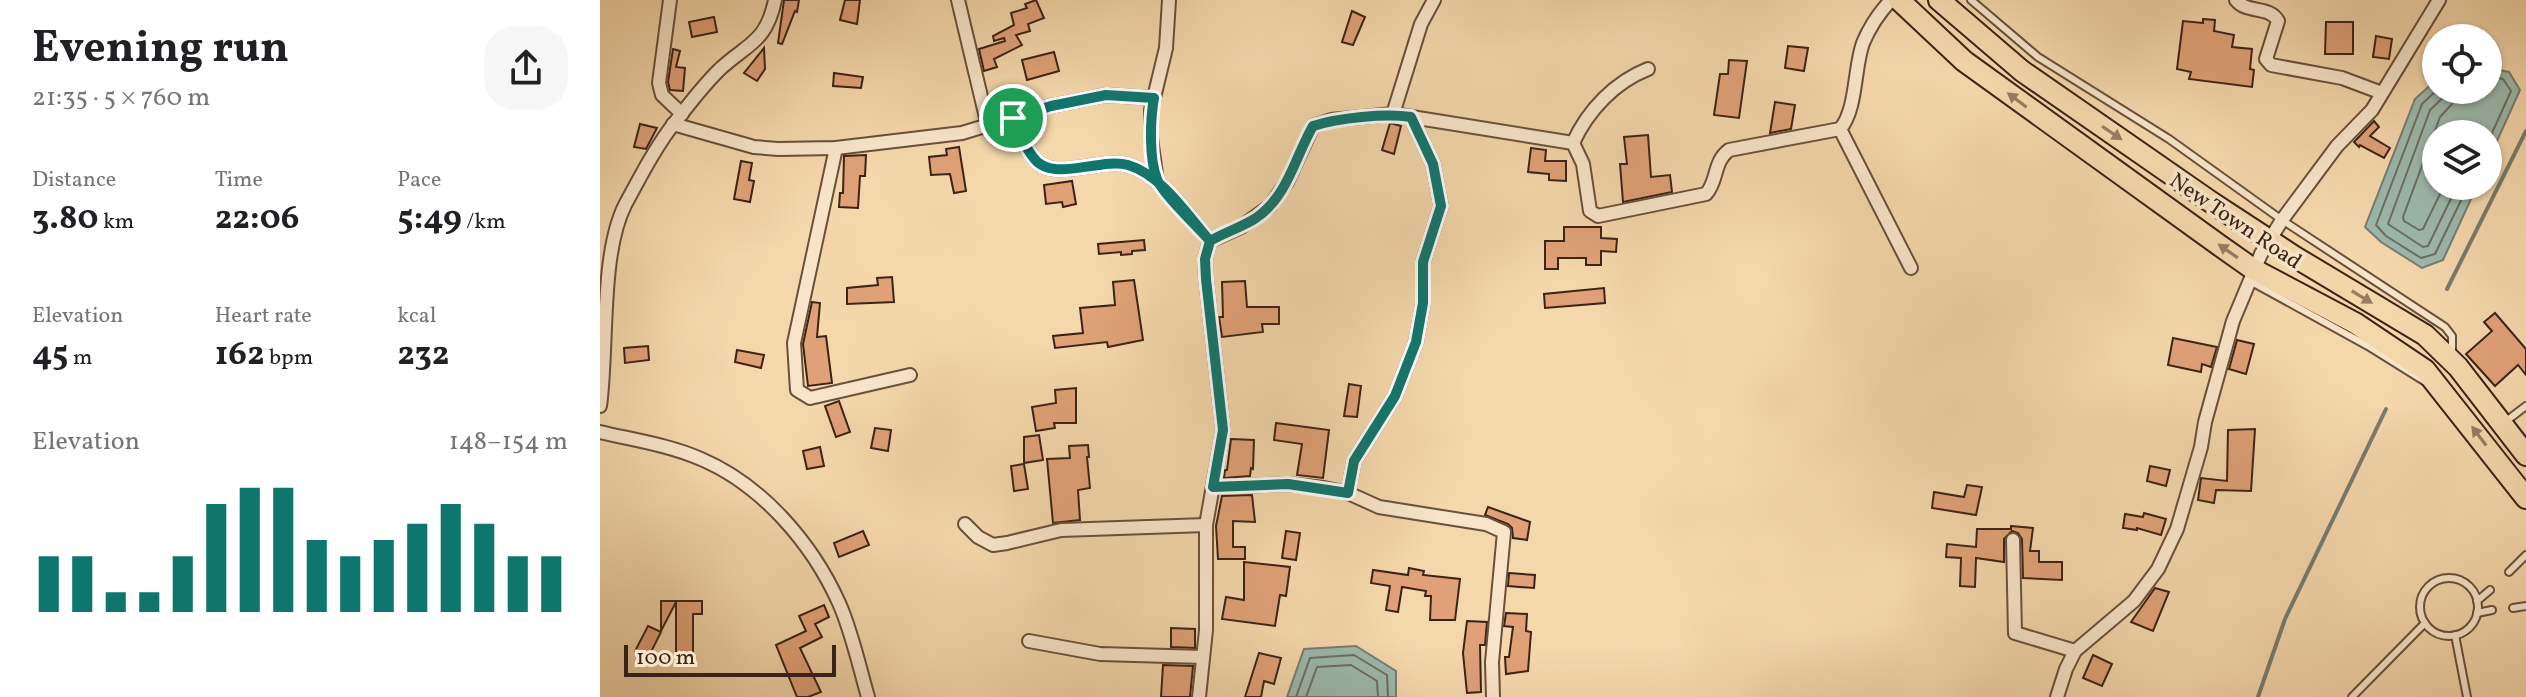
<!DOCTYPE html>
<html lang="en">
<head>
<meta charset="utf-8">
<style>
	body { margin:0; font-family:Vollkorn,serif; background:#f6f6f6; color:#202124; height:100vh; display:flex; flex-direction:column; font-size:30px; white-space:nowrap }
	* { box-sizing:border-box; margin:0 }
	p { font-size:26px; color:#757577 }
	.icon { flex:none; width:44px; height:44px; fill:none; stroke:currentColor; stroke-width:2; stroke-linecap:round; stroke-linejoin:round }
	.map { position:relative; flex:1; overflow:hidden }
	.drawer { display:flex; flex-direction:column; background:#fff; width:600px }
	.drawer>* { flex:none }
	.fabs { position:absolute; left:1822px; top:24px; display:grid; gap:16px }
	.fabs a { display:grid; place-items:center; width:80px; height:80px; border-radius:50%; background:#fff; box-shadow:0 2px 6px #0004; font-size:40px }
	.scale { position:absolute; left:24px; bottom:20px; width:212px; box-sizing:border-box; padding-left:8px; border:4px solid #3c2317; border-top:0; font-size:22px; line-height:28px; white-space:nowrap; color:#3c2317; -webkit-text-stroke:6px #f8e5c9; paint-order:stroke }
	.pin { position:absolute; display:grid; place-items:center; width:68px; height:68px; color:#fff; margin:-34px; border:4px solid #fff; border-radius:50%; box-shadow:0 2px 8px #0007 }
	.round { display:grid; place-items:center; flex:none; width:84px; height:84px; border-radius:32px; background:#f6f6f6 }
	.overview { display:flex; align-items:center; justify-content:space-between; height:136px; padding:0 32px }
	h1 { font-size:44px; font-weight:700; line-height:60px }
	.figures { display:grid; grid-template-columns:repeat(3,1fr); gap:12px; height:136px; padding:8px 32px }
	.figures div { display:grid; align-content:center }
	.figures b { font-size:34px; font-weight:700 }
	.figures small { font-size:22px; font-weight:400 }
	.figures p { font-size:22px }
	.chart { height:224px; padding:16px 32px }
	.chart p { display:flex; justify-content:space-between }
	.chart svg { width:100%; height:144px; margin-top:8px; stroke:#0f766e; stroke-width:6 }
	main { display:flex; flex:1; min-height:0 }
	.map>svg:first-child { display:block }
	.water { fill:#9cb9ad; stroke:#767d71; stroke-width:2 }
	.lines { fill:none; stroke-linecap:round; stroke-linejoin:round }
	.shore { stroke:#6c6e62; stroke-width:2 }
	.stream { stroke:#767d71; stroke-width:4 }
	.building { fill:#e0a178; stroke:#3c2317; stroke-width:2 }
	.service-casing { stroke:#6a503c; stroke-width:10 }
	.minor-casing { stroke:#6a503c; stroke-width:16 }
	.primary-casing { stroke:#3c2317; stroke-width:24 }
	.service { stroke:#f8e5c9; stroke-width:6 }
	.minor { stroke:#f8e5c9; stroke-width:12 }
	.primary { stroke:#f5d7ac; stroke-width:20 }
	.oneway { fill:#987d62 }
	.route-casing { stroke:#fff; stroke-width:16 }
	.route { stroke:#0f766e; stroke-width:10 }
	.labels { text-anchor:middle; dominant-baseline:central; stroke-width:7; stroke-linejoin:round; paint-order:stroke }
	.street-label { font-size:22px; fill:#3c2317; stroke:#f8e5c9 }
</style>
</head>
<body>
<main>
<section class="drawer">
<div class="overview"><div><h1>Evening run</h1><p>21:35 · 5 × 760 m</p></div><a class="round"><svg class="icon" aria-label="share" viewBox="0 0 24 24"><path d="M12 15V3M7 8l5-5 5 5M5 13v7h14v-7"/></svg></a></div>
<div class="figures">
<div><p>Distance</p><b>3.80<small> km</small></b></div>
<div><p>Time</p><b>22:06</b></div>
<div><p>Pace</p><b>5:49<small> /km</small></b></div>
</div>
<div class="figures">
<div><p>Elevation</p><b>45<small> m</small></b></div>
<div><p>Heart rate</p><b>162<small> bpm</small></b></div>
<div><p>kcal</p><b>232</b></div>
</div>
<div class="chart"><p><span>Elevation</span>148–154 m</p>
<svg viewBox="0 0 160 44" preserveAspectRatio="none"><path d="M5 44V27M15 44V27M25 44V38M35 44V38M45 44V27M55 44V11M65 44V6M75 44V6M85 44V22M95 44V27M105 44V22M115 44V17M125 44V11M135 44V17M145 44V27M155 44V27"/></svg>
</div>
</section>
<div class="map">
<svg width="1926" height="697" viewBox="0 0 1926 697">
	<rect width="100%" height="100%" fill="#f5d7ac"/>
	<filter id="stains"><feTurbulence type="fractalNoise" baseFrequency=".0025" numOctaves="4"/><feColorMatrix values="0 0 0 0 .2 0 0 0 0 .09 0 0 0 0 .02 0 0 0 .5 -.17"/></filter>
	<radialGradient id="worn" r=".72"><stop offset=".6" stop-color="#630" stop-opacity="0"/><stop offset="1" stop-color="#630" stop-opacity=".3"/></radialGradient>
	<g class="water">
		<polygon points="1888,68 1909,72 1920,90 1888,161 1888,134 1836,134 1836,186 1877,186 1843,260 1822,268 1781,242 1765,227 1815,99 1836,80 1836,90 1888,90"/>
		<polygon points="756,646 796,671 796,697 687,697 704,649"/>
	</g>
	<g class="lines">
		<g class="shore">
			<polyline points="1888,76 1903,79 1911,91 1888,142"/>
			<polyline points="1837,90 1822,104 1776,225 1786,236 1821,258 1835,254 1868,186"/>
			<polyline points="1851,90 1830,110 1788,224 1823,247 1828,246 1857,186"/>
			<polyline points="1844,186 1823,229 1819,230 1804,221 1803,217 1840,117 1865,90"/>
			<polyline points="696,697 710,658 754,655 787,675 788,697"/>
			<polyline points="706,697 717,667 751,665 777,681 778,697"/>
		</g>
		<g class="stream">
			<polyline points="1847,289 1926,131"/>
			<polyline points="1658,697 1685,619 1786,409"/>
		</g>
	</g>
	<g class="building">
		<polygon points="184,0 199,0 197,12 195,11 182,44 178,43"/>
		<polygon points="245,0 260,0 257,24 240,20"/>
		<polygon points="436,0 444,18 428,24 430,31 416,35 422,45 394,59 397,67 384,71 379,49 405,41 404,38 394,41 393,36 414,25 411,13 427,8 425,4"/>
		<polygon points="752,11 765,17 753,45 742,42"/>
		<polygon points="114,17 117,32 92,37 89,22"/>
		<polygon points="1603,19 1615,20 1614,31 1634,35 1632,47 1652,49 1650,69 1654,70 1652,87 1589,79 1591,72 1577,69 1583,21 1603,23"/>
		<polygon points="1726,22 1753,22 1753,54 1725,54"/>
		<polygon points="1776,36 1792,39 1789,59 1773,57"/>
		<polygon points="1188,46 1208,48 1204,71 1185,68"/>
		<polygon points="164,48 165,69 157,81 144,73"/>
		<polygon points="73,49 80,51 76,67 85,68 83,91 70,90 68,82"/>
		<polygon points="454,52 459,71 427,80 422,60"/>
		<polygon points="1129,60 1147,61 1139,118 1114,115 1120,74 1128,74"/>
		<polygon points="234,73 263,77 261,88 233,86"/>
		<polygon points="1175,102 1195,105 1191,129 1170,133"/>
		<polygon points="1774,121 1779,127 1770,136 1790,148 1784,158 1760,145 1759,147 1754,142"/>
		<polygon points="790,123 801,126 794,154 782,150"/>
		<polygon points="40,124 57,128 46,149 34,147"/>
		<polygon points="1048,135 1051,177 1070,175 1072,192 1023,202 1020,164 1027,164 1024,137"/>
		<polygon points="359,147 366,191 354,193 350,174 331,175 329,157 347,155 346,149"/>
		<polygon points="931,148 946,150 945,161 966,161 966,181 949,180 949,174 928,172"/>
		<polygon points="266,155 265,176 260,176 258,208 239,207 240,193 243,193 244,156"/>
		<polygon points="141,161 152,163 149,180 154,181 150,202 134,199"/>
		<polygon points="472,181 476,204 463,207 462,202 446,204 444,185"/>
		<polygon points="964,227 1001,227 1001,238 1017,239 1016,252 1001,251 1001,265 986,265 986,258 958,258 958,269 945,269 945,241 964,241"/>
		<polygon points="544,240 545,250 532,251 532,254 521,255 521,252 499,254 498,244"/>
		<polygon points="292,277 294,302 247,304 247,288 278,285 277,278"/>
		<polygon points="534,280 543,340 508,347 507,342 455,348 453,336 483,333 480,308 515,305 513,282"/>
		<polygon points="645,281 647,307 679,307 679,324 662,324 663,332 622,337 619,317 623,317 622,282"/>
		<polygon points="1004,288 1005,303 945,308 944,294"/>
		<polygon points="212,302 220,303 217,337 226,336 232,383 208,386 203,344"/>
		<polygon points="1895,313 1926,349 1926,375 1918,365 1895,386 1866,354 1892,331 1884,322"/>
		<polygon points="1573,338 1617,347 1611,367 1602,364 1601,372 1568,365"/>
		<polygon points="1637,340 1654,344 1646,374 1629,369"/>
		<polygon points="48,346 49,360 25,363 24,348"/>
		<polygon points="137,350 164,355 161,368 135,362"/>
		<polygon points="749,384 761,386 757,417 744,416"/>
		<polygon points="476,388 476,423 454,423 455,428 436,431 432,407 456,403 455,390"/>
		<polygon points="239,401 250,432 236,437 225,406"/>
		<polygon points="676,423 729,430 723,478 697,475 702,444 674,440"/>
		<polygon points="275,428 291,430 288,451 271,448"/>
		<polygon points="1655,429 1651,491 1616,490 1614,503 1598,500 1601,478 1627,481 1628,430"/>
		<polygon points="439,435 443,460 424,463 424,437"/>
		<polygon points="631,439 654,440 653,469 651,468 650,476 624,478 625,470 627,470"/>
		<polygon points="488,445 489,457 487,457 490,488 478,490 480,520 453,523 447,459 470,458 469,446"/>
		<polygon points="220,447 224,466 207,469 203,451"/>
		<polygon points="424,464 428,489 414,491 411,466"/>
		<polygon points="1550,466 1570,470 1566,486 1547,481"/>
		<polygon points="1367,485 1382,487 1376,515 1332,508 1334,492 1364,497"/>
		<polygon points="652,495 655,522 633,521 633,547 645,547 645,559 618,559 616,526 622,496"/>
		<polygon points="888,507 930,522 927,540 913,538 912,528 908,524 885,515"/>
		<polygon points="1544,513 1566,519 1561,535 1537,528 1537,530 1523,528 1525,514 1543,517"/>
		<polygon points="1411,526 1433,528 1430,551 1439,551 1439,562 1462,562 1462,580 1423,578 1422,539 1418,533 1412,531 1404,539 1404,562 1376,558 1375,587 1360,586 1361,558 1346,557 1347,544 1376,547 1377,529 1411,529"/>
		<polygon points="263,531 269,545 239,557 234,543"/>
		<polygon points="686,531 700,533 696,560 682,558"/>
		<polygon points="644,562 690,567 686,596 680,595 675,626 622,619 626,597 644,600"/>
		<polygon points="809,568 824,571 823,575 860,579 855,620 830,620 831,596 825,596 826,591 802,587 798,612 786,610 790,586 771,583 773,570 808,575"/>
		<polygon points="909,573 935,575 934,588 908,586"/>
		<polygon points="1555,588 1569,592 1553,631 1531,622"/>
		<polygon points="61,601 102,601 102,614 93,614 93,660 76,660 76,602 61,631"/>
		<polygon points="224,605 229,617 215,624 222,637 200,648 221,692 208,697 197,697 176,645 206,631 199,616"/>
		<polygon points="906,613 927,614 926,631 931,632 928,671 906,674 905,657 909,657 913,627 904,626"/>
		<polygon points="867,621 887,622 885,645 880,645 881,692 867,693 863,653"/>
		<polygon points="48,626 61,632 48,658 35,651"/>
		<polygon points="571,628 595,629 595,648 571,647"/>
		<polygon points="659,653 681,658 674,684 664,681 661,697 645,697"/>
		<polygon points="1493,655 1512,664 1502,686 1483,678"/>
		<polygon points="563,665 593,666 590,697 561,697"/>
	</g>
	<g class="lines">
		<g class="service-casing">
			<g id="service">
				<polyline points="1371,0 1438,57 1569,139 1682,220 1845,327 1852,336 1852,352"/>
				<polyline points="1650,281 1768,346 1824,381"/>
				<polyline points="1905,422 1926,406"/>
				<polyline points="1909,572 1926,555"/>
				<circle cx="1849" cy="607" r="29"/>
				<polyline points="1877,601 1890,590"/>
				<polyline points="1913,608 1926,606"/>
				<polyline points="1877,613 1892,610"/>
				<polyline points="1855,635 1867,697"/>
				<polyline points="1752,697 1825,623"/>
			</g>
		</g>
		<g class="minor-casing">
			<g id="minor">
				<polyline points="70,0 59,83 62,95 82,114"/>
				<polyline points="358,0 388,126"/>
				<path d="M 1636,0 C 1647,14 1669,5 1678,21 L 1666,59 L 1671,65 L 1742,78 L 1782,93"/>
				<polyline points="793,114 821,24 834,0"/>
				<path d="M 413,118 C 419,131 424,146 433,157 C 451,184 500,157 528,165 C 562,175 588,216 610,241"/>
				<polyline points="73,124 154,147 178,149 236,148 362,133 451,106 506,95 554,98"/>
				<polyline points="1240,129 1311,268"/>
				<path d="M 973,143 C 988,110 1015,82 1048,69"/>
				<polyline points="236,148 194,343 197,390 210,398 310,375"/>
				<polyline points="557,181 551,138 551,110 566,48 569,0"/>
				<path d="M 0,406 C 8,348 0,255 25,205 C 39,179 57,144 76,121 C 89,104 104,85 119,70 C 148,43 166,43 175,0"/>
				<path d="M 0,432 C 34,440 69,445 101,459 C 162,485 212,543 239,603 C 252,632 259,666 268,697"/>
				<polyline points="613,487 688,484 724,488 748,493 779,507 886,524 904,532 892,662 893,697"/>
				<polyline points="748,493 754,461 795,396 816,342 823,303 823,262 841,206 833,164 811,117"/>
				<polyline points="365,524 378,537 393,545 407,543 461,530 606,525"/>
				<polyline points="1413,540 1415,633 1475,651"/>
				<polyline points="429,641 500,654 603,657"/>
				<path d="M 599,697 L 606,630 L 606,525 L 623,430 L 606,279 L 605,259 L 610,241 L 641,227 L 670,206 L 687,182 L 713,126 L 731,120 L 793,114 L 973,143 L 983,164 L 990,211 L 998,216 L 1106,194 C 1118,181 1113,162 1129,150 L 1240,129 C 1257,110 1254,67 1263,43 C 1270,26 1279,13 1291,0"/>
				<polyline points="1457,697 1466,669 1475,651 1534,601 1558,569 1577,529 1601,447 1605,422 1633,321 1661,254 1682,220 1737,146 1772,110 1839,0"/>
			</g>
		</g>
		<g class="primary-casing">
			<g id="primary">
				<polyline points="1299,0 1364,61 1619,245 1653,269 1755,323 1825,370 1926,498"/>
				<polyline points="1339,0 1422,71 1611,202 1695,257 1825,335 1858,367 1926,455"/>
			</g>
		</g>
		<use href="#service" class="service"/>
		<use href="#minor" class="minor"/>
		<use href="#primary" class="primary"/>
	</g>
	<defs><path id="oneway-solid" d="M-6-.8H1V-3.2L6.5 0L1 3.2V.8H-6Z" transform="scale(2)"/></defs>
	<g class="oneway">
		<use href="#oneway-solid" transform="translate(1417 100) rotate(-143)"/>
		<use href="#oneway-solid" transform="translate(1512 133) rotate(34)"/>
		<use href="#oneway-solid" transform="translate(1628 251) rotate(-145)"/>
		<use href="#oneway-solid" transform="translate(1762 297) rotate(31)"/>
		<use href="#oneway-solid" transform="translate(1879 436) rotate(-127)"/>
	</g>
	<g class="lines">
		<g class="route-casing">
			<path id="route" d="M 413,118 C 419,131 424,146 433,157 C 451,184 500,157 528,165 C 562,175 588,216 610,241 L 605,259 L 606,279 L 623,430 L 613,487 L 688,484 L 748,493 L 754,461 L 795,396 L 816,342 L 823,303 L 823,262 L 841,206 L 833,164 L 811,117 C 785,113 738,118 713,126 C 695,157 688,196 656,218 C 642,227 626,232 610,241 C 599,228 561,192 557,179 C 549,159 550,120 554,98 L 506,95 L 451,106 L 413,118"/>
		</g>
		<use href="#route" class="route"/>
	</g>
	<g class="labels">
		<g class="street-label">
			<text transform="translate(1635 222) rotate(34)">New Town Road</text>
		</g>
	</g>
	<rect width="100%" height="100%" filter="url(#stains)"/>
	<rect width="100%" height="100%" fill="url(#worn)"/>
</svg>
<div class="fabs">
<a><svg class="icon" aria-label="locate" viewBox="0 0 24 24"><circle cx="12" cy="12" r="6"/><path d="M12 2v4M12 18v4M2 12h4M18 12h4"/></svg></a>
<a><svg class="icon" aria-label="layers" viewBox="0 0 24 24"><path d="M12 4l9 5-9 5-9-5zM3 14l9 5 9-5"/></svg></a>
</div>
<div class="scale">100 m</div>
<div class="pin" style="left:413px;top:118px;background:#1e9e55"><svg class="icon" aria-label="arrive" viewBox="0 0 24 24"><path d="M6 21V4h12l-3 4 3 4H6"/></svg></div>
</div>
</main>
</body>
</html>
